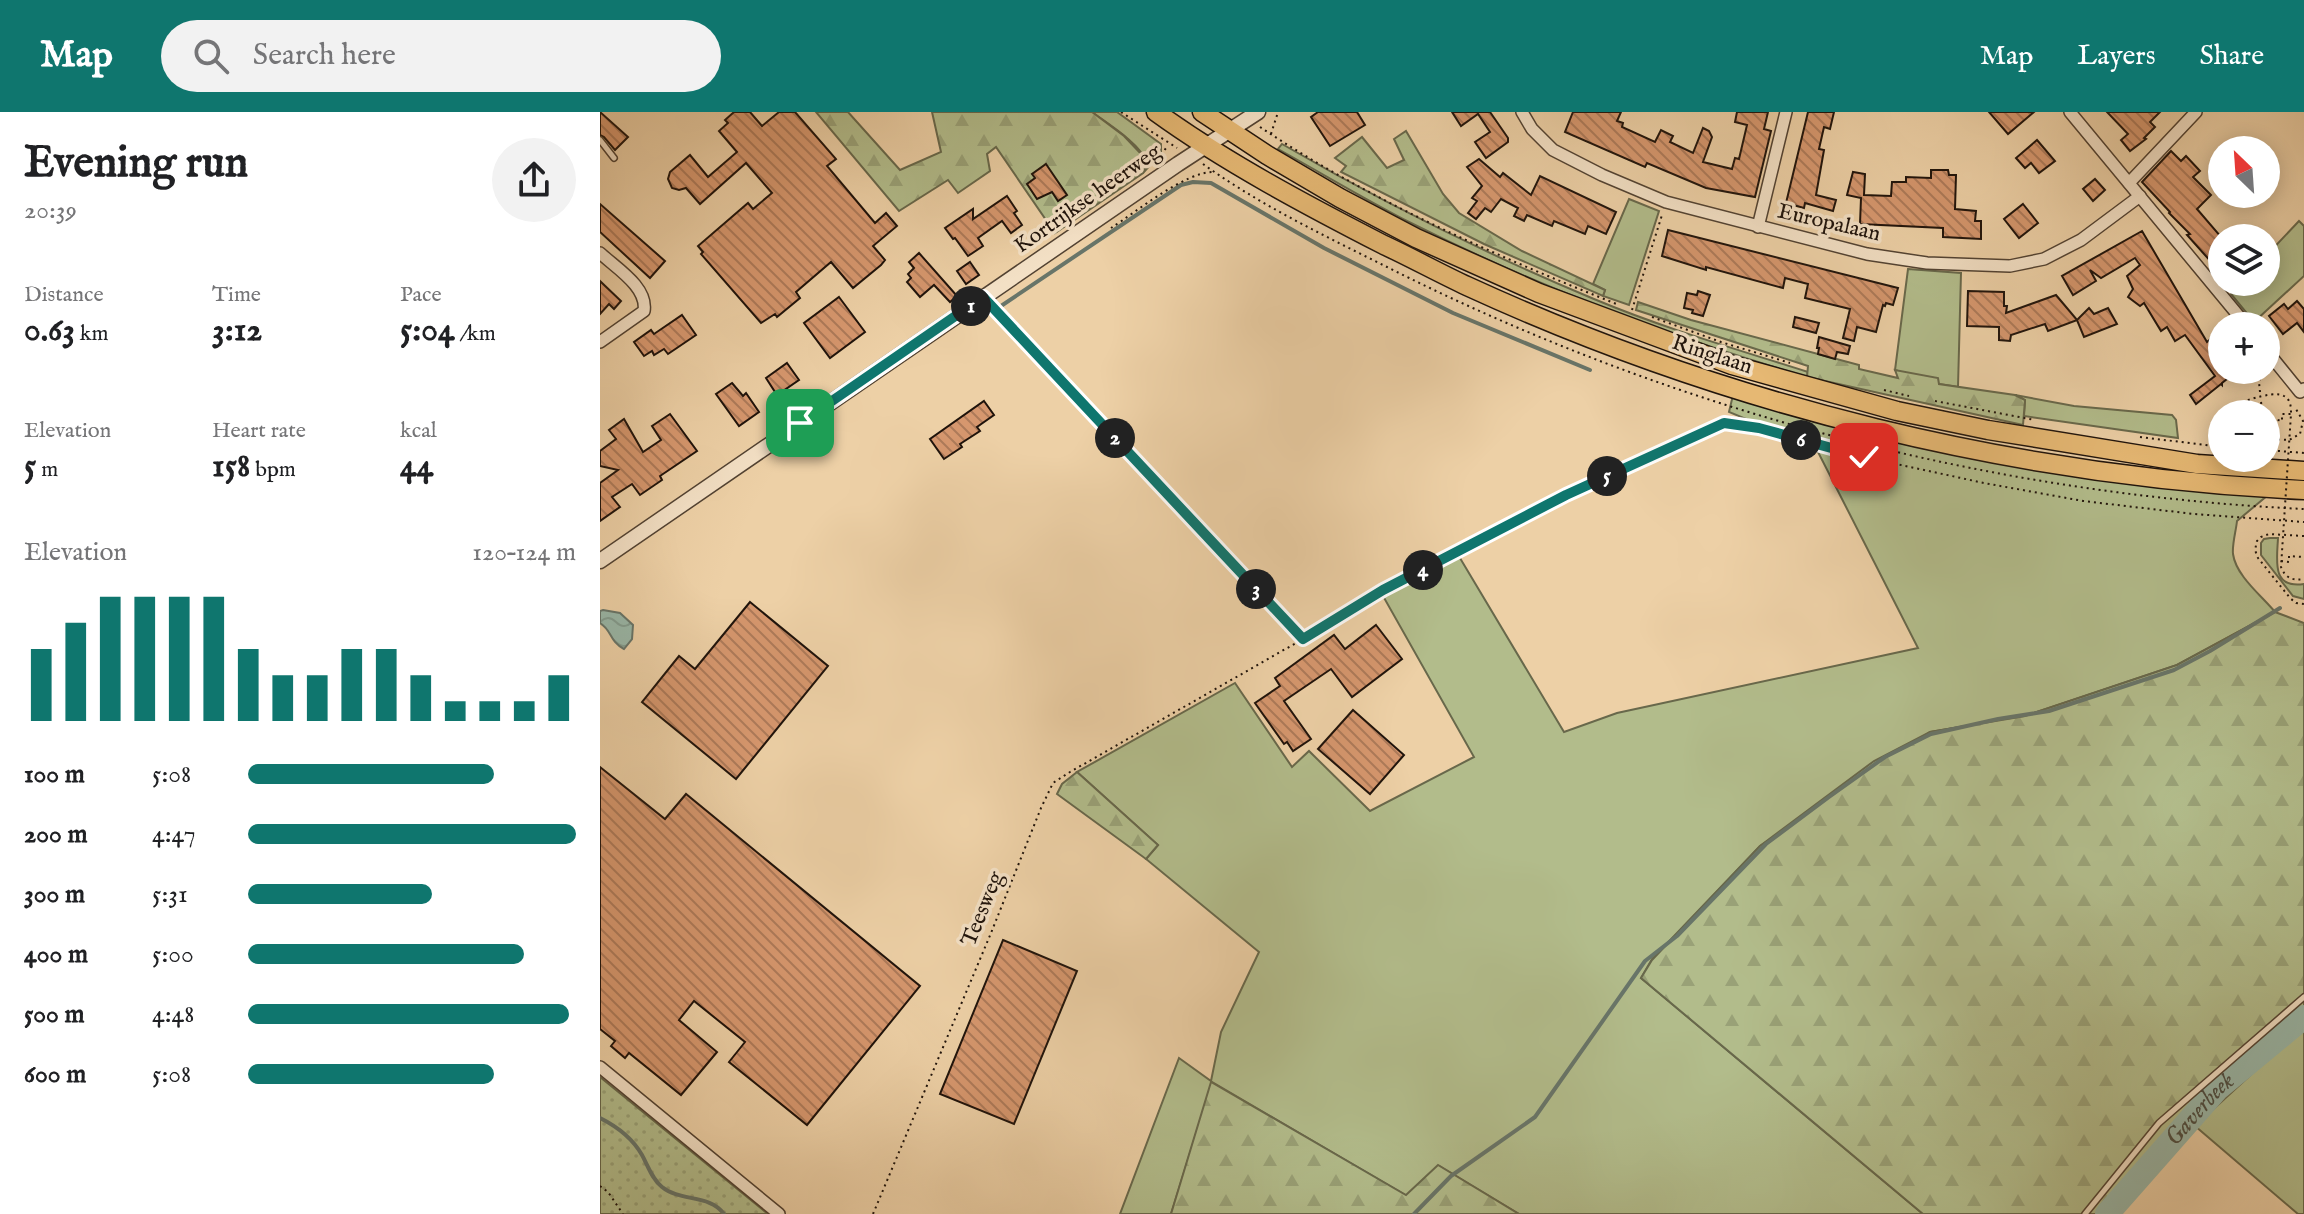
<!DOCTYPE html>
<html lang="en">
<head>
<meta charset="utf-8">
<style>
	body { margin:0; font-family:"IM FELL English",serif; background:#f2f2f2; color:#202124; height:100vh; display:flex; flex-direction:column; font-size:30px; white-space:nowrap }
	* { box-sizing:border-box; margin:0 }
	p { font-size:26px; color:#757577 }
	.icon { flex:none; width:44px; height:44px; fill:none; stroke:currentColor; stroke-width:2; stroke-linecap:round; stroke-linejoin:round }
	.map { position:relative; flex:1; overflow:hidden }
	.side { display:flex; flex-direction:column; background:#fff; width:600px }
	.side>* { flex:none }
	.needle { width:52px; rotate:335deg }
	.buttons { position:absolute; left:1608px; top:24px; display:grid; gap:16px }
	.buttons a { display:grid; place-items:center; width:72px; height:72px; border-radius:50%; background:#fff; box-shadow:0 4px 20px #0003; font-size:40px }
	.pin { position:absolute; display:grid; place-items:center; width:68px; height:68px; color:#fff; margin:-34px; border-radius:16px; box-shadow:0 4px 12px #0006 }
	.km { position:absolute; width:40px; height:40px; margin:-20px; border-radius:50%; background:#222; color:#fff; font-size:22px; line-height:40px; text-align:center }
	.round { display:grid; place-items:center; flex:none; width:84px; height:84px; border-radius:42px; background:#f2f2f2 }
	.headline { display:flex; align-items:center; justify-content:space-between; height:136px; padding:0 24px }
	h1 { font-size:44px; font-weight:700; line-height:60px }
	.stats { display:grid; grid-template-columns:repeat(3,1fr); gap:12px; height:136px; padding:8px 24px }
	.stats div { display:grid; align-content:center }
	.stats b { font-size:34px; font-weight:700 }
	.stats small { font-size:22px; font-weight:400 }
	.stats p { font-size:22px }
	.chart { height:224px; padding:16px 24px }
	.chart p { display:flex; justify-content:space-between }
	.chart svg { width:100%; height:144px; margin-top:8px; stroke:#0f766e; stroke-width:6 }
	ul { padding:0 24px; list-style:none; font-size:26px }
	li { display:grid; grid-template-columns:128px 96px 1fr; align-items:center; height:60px }
	li i { height:20px; border-radius:10px; background:#0f766e }
	header { display:flex; align-items:center; gap:48px; box-sizing:border-box; height:112px; padding:0 40px; background:#0f766e; color:#fff }
	header strong { font-size:38px }
	nav { display:flex; gap:44px; margin-inline-start:auto; font-size:28px }
	.search { width:560px; height:72px; background:#f2f2f2; display:flex; align-items:center; gap:20px; box-sizing:border-box; padding:0 28px; border-radius:44px; color:#757577; font-size:30px }
	main { display:flex; flex:1; min-height:0 }
	.map>svg:first-child { display:block }
	.grass { fill:#b2bc8b; stroke:#68684b; stroke-width:2 }
	.forest { fill:url(#forest-firs); stroke:#68684b; stroke-width:2 }
	.park { fill:url(#park-dots); stroke:#68684b; stroke-width:2 }
	.water { fill:url(#water-waves); stroke:#687569; stroke-width:2 }
	.lines { fill:none; stroke-linecap:round; stroke-linejoin:round }
	.stream { stroke:#687569; stroke-width:4 }
	.river { stroke:#99b7a8; stroke-width:24 }
	.building { fill:url(#building-back-hatch); stroke:#1f130b; stroke-width:2 }
	.service-casing { stroke:#524232; stroke-width:8 }
	.minor-casing { stroke:#524232; stroke-width:14 }
	.tertiary-casing { stroke:#524232; stroke-width:17 }
	.primary-casing { stroke:#1f130b; stroke-width:21 }
	.path { stroke:#1f130b; stroke-width:2; stroke-dasharray:2 4; stroke-linecap:butt }
	.service { stroke:#f3e0c5; stroke-width:5 }
	.minor { stroke:#f3e0c5; stroke-width:11 }
	.tertiary { stroke:#f3e0c5; stroke-width:14 }
	.primary { stroke:#e6b873; stroke-width:18 }
	.path-bridge { stroke:#1f130b; stroke-width:2; stroke-dasharray:2 4; stroke-linecap:butt }
	.route-casing { stroke:#fff; stroke-width:16 }
	.route { stroke:#0f766e; stroke-width:10 }
	.labels { text-anchor:middle; dominant-baseline:central; stroke-width:7; stroke-linejoin:round; paint-order:stroke }
	.street-label { font-size:22px; fill:#1f130b; stroke:#f3e0c5 }
	.water-label { font-size:24px; font-style:italic; fill:#4a4c42; stroke:#f3e0c5 }
</style>
</head>
<body>
<header>
<strong>Map</strong>
<div class="search"><svg class="icon" aria-label="search" viewBox="0 0 24 24"><circle cx="10" cy="10" r="6"/><path d="M15 15l6 6"/></svg>Search here</div>
<nav><a>Map</a><a>Layers</a><a>Share</a></nav>
</header>
<main>
<section class="side">
<div class="headline"><div><h1>Evening run</h1><p>20:39</p></div><a class="round"><svg class="icon" aria-label="share" viewBox="0 0 24 24"><path d="M12 15V3M7 8l5-5 5 5M5 13v7h14v-7"/></svg></a></div>
<div class="stats">
<div><p>Distance</p><b>0.63<small> km</small></b></div>
<div><p>Time</p><b>3:12</b></div>
<div><p>Pace</p><b>5:04<small> /km</small></b></div>
</div>
<div class="stats">
<div><p>Elevation</p><b>5<small> m</small></b></div>
<div><p>Heart rate</p><b>158<small> bpm</small></b></div>
<div><p>kcal</p><b>44</b></div>
</div>
<div class="chart"><p><span>Elevation</span>120–124 m</p>
<svg viewBox="0 0 160 44" preserveAspectRatio="none"><path d="M5 44V22M15 44V14M25 44V6M35 44V6M45 44V6M55 44V6M65 44V22M75 44V30M85 44V30M95 44V22M105 44V22M115 44V30M125 44V38M135 44V38M145 44V38M155 44V30"/></svg>
</div>
<ul>
<li><b>100 m</b>5:08<i style="width:75%"></i></li>
<li><b>200 m</b>4:47<i style="width:100%"></i></li>
<li><b>300 m</b>5:31<i style="width:56%"></i></li>
<li><b>400 m</b>5:00<i style="width:84%"></i></li>
<li><b>500 m</b>4:48<i style="width:98%"></i></li>
<li><b>600 m</b>5:08<i style="width:75%"></i></li>
</ul>
</section>
<div class="map">
<svg width="1704" height="1102" viewBox="0 0 1704 1102">
	<defs>
		<pattern id="forest-firs" width="22" height="20" patternUnits="userSpaceOnUse" patternTransform="scale(2)"><rect width="22" height="20" fill="#b2bc8b"/><path d="M5 1l3.5 6h-7zM16 11l3.5 6h-7z" fill="#99a177"/></pattern>
		<pattern id="park-dots" width="8" height="8" patternUnits="userSpaceOnUse" patternTransform="scale(2)"><rect width="8" height="8" fill="#b2bc8b"/><path d="M2 2h.1M6 6h.1" fill="none" stroke="#99a177" stroke-width="1.8" stroke-linecap="round"/></pattern>
		<pattern id="water-waves" width="16" height="10" patternUnits="userSpaceOnUse" patternTransform="scale(2)"><rect width="16" height="10" fill="#99b7a8"/><path d="M0 5q4-4 8 0t8 0" fill="none" stroke="#839c8f"/></pattern>
		<pattern id="building-back-hatch" width="6" height="6" patternUnits="userSpaceOnUse" patternTransform="scale(2)"><rect width="6" height="6" fill="#d6976e"/><path d="M-1 5l2 2M0 0l6 6M5-1l2 2" fill="none" stroke="#ad7a59"/></pattern>
	</defs>
	<rect width="100%" height="100%" fill="#edd0a6"/>
	<filter id="stains"><feTurbulence type="fractalNoise" baseFrequency=".0025" numOctaves="4"/><feColorMatrix values="0 0 0 0 .2 0 0 0 0 .09 0 0 0 0 .02 0 0 0 .5 -.17"/></filter>
	<radialGradient id="worn" r=".72"><stop offset=".6" stop-color="#630" stop-opacity="0"/><stop offset="1" stop-color="#630" stop-opacity=".3"/></radialGradient>
	<g class="grass">
		<path d="M 492,0 L 517,0 L 561,32 L 561,41 L 543,61 C 545,56 546,53 545,48 C 541,32 505,10 492,0 Z"/>
		<path d="M 682,32 C 782,90 886,142 994,187 C 1063,216 1136,237 1208,260 L 1207,265 C 1071,225 938,175 811,111 C 766,88 723,62 678,37 Z"/>
		<polygon points="1029,87 1059,99 1029,193 1003,184 1005,178 993,172"/>
		<polygon points="1699,109 1704,114 1704,164 1654,210 1631,182 1642,170 1666,170 1666,144"/>
		<polygon points="1308,157 1361,161 1358,275 1339,272 1295,258"/>
		<path d="M 1133,283 L 1166,294 L 1668,383 L 1637,409 C 1636,419 1632,432 1633,442 C 1636,464 1662,484 1675,500 L 1577,553 L 1425,604 L 1330,620 L 1160,734 L 1052,847 L 1041,866 L 1323,1102 L 919,1102 L 839,1054 L 807,1084 L 612,970 L 571,1102 L 520,1102 L 579,946 L 611,969 L 621,920 L 659,840 L 546,747 L 558,733 L 477,660 L 635,571 L 692,655 L 709,639 L 770,699 L 874,645 L 783,484 L 788,470 L 854,436 L 964,620 L 1017,601 L 1318,536 L 1216,336 L 1129,300 Z"/>
		<polygon points="1415,283 1474,294 1572,303 1576,308 1578,326 1424,304 1425,288"/>
		<path d="M 1670,426 L 1678,426 C 1677,448 1671,477 1704,472 L 1704,487 L 1693,484 L 1661,443 L 1661,431 L 1664,427 Z"/>
		<polygon points="1704,914 1704,1102 1698,1102 1595,1014"/>
	</g>
	<g class="forest">
		<polygon points="216,0 248,0 300,58 341,40 332,0 492,0 524,24 544,45 546,52 543,61 455,121 396,35 387,42 390,59 358,81 348,68 299,99"/>
		<polygon points="806,19 843,82 859,101 922,139 1005,178 1003,184 884,132 741,60 746,54 735,46 762,25 787,56 804,48 794,27"/>
		<polygon points="1038,190 1091,208 1259,253 1259,257 1298,266 1295,258 1338,266 1339,272 1415,283 1425,288 1423,313 1207,265 1208,254 1036,198"/>
		<polygon points="1675,500 1704,511 1704,895 1612,970 1545,1047 1503,1102 1323,1102 1041,866 1052,848 1160,734 1274,649 1330,620 1425,604 1577,553"/>
		<polygon points="477,660 558,733 546,747 457,682 462,672"/>
		<polygon points="611,970 806,1083 838,1053 919,1102 571,1102"/>
	</g>
	<polygon class="park" points="0,965 168,1102 0,1102"/>
	<path class="water" d="M 3,498 L 20,501 L 33,513 L 32,527 L 24,537 C 9,529 12,518 0,511 L 0,499 Z"/>
	<g class="lines">
		<g class="stream">
			<polyline points="401,194 581,73 593,70 611,71 724,136 853,201 990,258"/>
			<path d="M 0,1006 C 16,1014 33,1027 42,1043 C 48,1054 52,1067 62,1075 C 80,1090 110,1082 124,1102"/>
			<polyline points="814,1102 851,1064 935,1005 1045,849 1077,824 1166,732 1229,685 1285,645 1331,622 1398,607 1449,599 1574,558 1610,539 1680,496"/>
		</g>
		<path class="river" id="s1" d="M 1507,1102 L 1617,977 L 1704,905"/>
	</g>
	<g class="building">
		<polygon points="0,0 28,25 15,38 4,25 0,23"/>
		<polygon points="134,0 150,0 162,14 179,0 195,0 236,47 227,54 275,111 286,101 297,114 273,134 285,148 281,153 253,176 231,150 196,180 200,186 177,205 175,202 161,211 101,142 103,140 98,134 148,91 153,97 172,81 146,51 100,92 86,76 79,78 72,76 68,67 70,60 90,43 108,65 137,40 119,19 128,11 125,8"/>
		<polygon points="718,0 757,0 765,13 730,34 711,5"/>
		<polygon points="852,0 890,0 908,26 908,30 886,46 875,30 890,20 878,2 861,14"/>
		<polygon points="973,0 1021,0 1017,9 1023,11 1022,15 1055,30 1061,18 1073,24 1070,30 1093,41 1103,16 1109,19 1112,25 1103,50 1132,57 1135,46 1139,47 1147,13 1135,10 1137,0 1168,0 1164,17 1171,19 1155,85 1106,76 1047,51 1045,55 965,20"/>
		<polygon points="1208,0 1234,0 1230,17 1224,15 1219,37 1224,38 1216,83 1236,88 1233,99 1205,91 1204,96 1186,91"/>
		<polygon points="1389,0 1434,0 1408,22"/>
		<polygon points="1507,0 1560,0 1550,10 1555,15 1544,26 1546,27 1530,39 1521,28 1528,22"/>
		<polygon points="1437,28 1455,49 1439,61 1431,51 1425,56 1416,46"/>
		<polygon points="1571,39 1581,49 1586,44 1600,59 1593,65 1611,83 1597,97 1622,126 1622,162 1587,123 1590,122 1569,101 1570,100 1542,70"/>
		<polygon points="879,47 900,65 903,61 931,83 940,64 1016,100 1006,122 988,114 985,122 954,109 952,114 927,103 924,109 914,104 918,96 901,87 891,100 885,96 876,107 868,101 877,89 872,86 882,74 867,55"/>
		<polygon points="446,52 467,83 458,89 452,80 437,87 427,72 435,66 432,62"/>
		<polygon points="1331,58 1348,58 1349,63 1356,63 1355,97 1376,99 1375,109 1381,109 1381,127 1343,125 1343,116 1260,112 1261,86 1247,83 1253,60 1265,62 1264,83 1291,84 1292,70 1306,70 1306,65 1331,66"/>
		<polygon points="1495,67 1505,78 1493,89 1483,77"/>
		<polygon points="407,84 417,99 414,101 422,113 411,121 402,109 378,126 383,134 368,144 355,126 353,127 345,116 373,97 373,107"/>
		<polygon points="0,92 65,149 50,166 0,120"/>
		<polygon points="1423,92 1438,111 1419,126 1404,107"/>
		<polygon points="1068,118 1298,176 1293,193 1286,191 1285,194 1283,193 1276,220 1257,215 1254,229 1243,226 1250,197 1205,186 1208,172 1185,166 1183,176 1106,155 1106,158 1062,144"/>
		<polygon points="1542,119 1607,230 1617,222 1622,228 1622,258 1628,258 1632,263 1622,271 1622,273 1621,272 1596,292 1590,283 1615,264 1585,223 1575,229 1567,215 1561,219 1544,191 1540,194 1528,185 1533,177 1527,164 1540,153 1535,146 1501,166 1490,158 1496,169 1473,183 1462,164"/>
		<polygon points="319,141 357,184 350,190 334,173 320,185 307,170 311,166 308,162 314,156 309,150"/>
		<polygon points="370,150 379,163 366,172 357,159"/>
		<polygon points="0,169 21,189 14,197 9,192 0,202"/>
		<polygon points="1098,179 1110,183 1103,204 1092,201 1093,198 1084,196 1087,181 1097,183"/>
		<polygon points="1368,179 1404,180 1404,194 1407,194 1406,201 1456,183 1477,208 1489,196 1494,202 1508,196 1517,212 1484,225 1477,208 1448,219 1445,212 1411,223 1410,229 1399,228 1399,215 1367,214"/>
		<polygon points="239,185 265,220 230,246 204,211"/>
		<polygon points="1697,189 1704,197 1704,220 1697,211 1683,222 1669,204 1684,192 1688,197"/>
		<polygon points="82,203 96,223 68,242 64,237 54,243 52,239 44,244 34,230 51,218 54,222"/>
		<polygon points="1195,205 1219,211 1216,221 1193,215"/>
		<polygon points="1219,225 1250,234 1248,242 1237,240 1235,247 1218,242 1219,236 1217,236"/>
		<polygon points="187,251 199,268 177,283 166,266"/>
		<polygon points="132,271 143,284 146,281 159,300 139,314 116,282"/>
		<polygon points="384,289 394,303 377,315 380,319 360,332 362,335 344,347 330,327"/>
		<polygon points="70,302 97,339 60,364 62,368 40,383 32,372 12,385 20,395 0,409 0,371 18,358 0,354 0,339 16,327 9,318 24,307 43,340 61,328 52,314"/>
		<polygon points="150,490 228,554 136,667 42,590 79,544 95,557"/>
		<polygon points="776,513 802,547 752,585 731,557 684,589 711,627 693,639 687,630 684,632 655,591 680,574 675,566 734,523 745,537"/>
		<polygon points="753,598 804,643 770,682 718,637"/>
		<polygon points="0,655 65,707 86,682 320,874 207,1013 129,950 145,930 94,889 79,908 117,940 81,983 29,941 25,946 11,934 15,929 0,917"/>
		<polygon points="403,828 477,859 414,1012 340,982"/>
	</g>
	<g class="lines">
		<g class="service-casing">
			<g id="service">
				<polyline points="0,28 14,46"/>
				<polyline points="1485,1102 1559,1011 1704,885"/>
			</g>
		</g>
		<g class="minor-casing">
			<g id="minor">
				<polyline points="922,0 932,17 953,38 1002,63 1066,90 1267,142 1327,151 1410,154 1444,147 1481,128 1540,84"/>
				<polyline points="1470,0 1647,214"/>
				<polyline points="1529,71 1596,0"/>
				<polyline points="1158,115 1186,0"/>
				<path d="M 0,141 C 16,156 48,175 44,199 L 0,230"/>
				<polyline points="1666,238 1700,280 1704,277"/>
				<polyline points="0,955 179,1102"/>
			</g>
		</g>
		<g class="tertiary-casing">
			<polyline id="tertiary" points="0,449 578,52 658,0"/>
		</g>
		<g class="primary-casing">
			<g id="primary">
				<path d="M 556,0 C 625,50 708,94 784,133 C 812,146 839,161 867,174 C 1128,294 1417,365 1704,378"/>
				<polyline points="602,0 667,43 740,86 816,126 939,181 1132,253 1297,299 1388,318 1597,352 1704,359"/>
			</g>
		</g>
		<g class="path">
			<polyline points="521,0 577,36"/>
			<path d="M 660,15 C 771,89 896,144 1019,193"/>
			<polyline points="671,22 678,0"/>
			<polyline points="558,48 568,33"/>
			<path d="M 603,52 C 660,93 725,124 787,155 C 1071,298 1386,382 1704,397"/>
			<path d="M 511,116 C 536,100 585,60 613,60"/>
			<polyline points="392,195 702,526"/>
			<polyline points="1032,198 1062,103"/>
			<polyline points="1052,205 1121,230 1190,251"/>
			<polyline points="1284,278 1309,284"/>
			<polyline points="1660,280 1659,270 1661,264 1667,261"/>
			<polyline points="1335,289 1435,308"/>
			<polyline points="1661,290 1663,302"/>
			<polyline points="1666,305 1682,309 1682,302 1691,302"/>
			<polyline points="1540,325 1622,335"/>
			<polyline points="1666,327 1689,328 1700,322 1703,309 1696,297"/>
			<polyline points="1666,338 1704,341"/>
			<polyline points="1704,424 1669,422 1661,425 1657,429 1655,438 1658,446 1690,486 1696,491 1704,492"/>
			<polyline points="1681,449 1689,450 1689,444 1704,445"/>
			<polyline points="0,1074 8,1080 23,1102"/>
			<polyline points="273,1102 391,821 441,696 453,671 470,660 703,527 783,478 966,383 1124,311 1159,316 1264,345 1384,371 1483,389 1594,402 1704,410"/>
		</g>
		<use href="#service" class="service"/>
		<use href="#minor" class="minor"/>
		<use href="#tertiary" class="tertiary"/>
		<use href="#primary" class="primary"/>
		<path class="path-bridge" d="M 1622,314 L 1621,303 C 1628,293 1673,277 1684,284 C 1691,288 1691,295 1691,302 L 1681,455 C 1685,466 1693,469 1704,467"/>
	</g>
	<g class="lines">
		<g class="route-casing">
			<polyline id="route" points="200,311 383,185 703,527 783,478 966,383 1124,311 1159,316 1264,345"/>
		</g>
		<use href="#route" class="route"/>
	</g>
	<g class="labels">
		<g class="street-label">
			<text transform="translate(488 87) rotate(-35)">Kortrijkse heerweg</text>
			<text transform="translate(1229 111) rotate(13)">Europalaan</text>
			<text transform="translate(1112 243) rotate(18)">Ringlaan</text>
			<text transform="translate(383 797) rotate(-68)">Teesweg</text>
		</g>
		<g class="water-label">
			<text stroke="none"><textPath href="#s1" startOffset="140">Gaverbeek</textPath></text>
		</g>
	</g>
	<rect width="100%" height="100%" filter="url(#stains)"/>
	<rect width="100%" height="100%" fill="url(#worn)"/>
</svg>
<div class="buttons">
<a><svg class="needle" viewBox="-14 -14 28 28"><path d="M0-13l5 13h-10z" fill="#e53935"/><path d="M0 13l5-13h-10z" fill="#757577"/></svg></a>
<a><svg class="icon" aria-label="layers" viewBox="0 0 24 24"><path d="M12 4l9 5-9 5-9-5zM3 14l9 5 9-5"/></svg></a>
<a>+</a>
<a>−</a>
</div>
<div class="pin" style="left:200px;top:311px;background:#1e9e55"><svg class="icon" aria-label="arrive" viewBox="0 0 24 24"><path d="M6 21V4h12l-3 4 3 4H6"/></svg></div>
<div class="pin" style="left:1264px;top:345px;background:#d93025"><svg class="icon" aria-label="check" viewBox="0 0 24 24"><path d="M5 12l5 5 9-10"/></svg></div>
<b class="km" style="left:371px;top:194px">1</b>
<b class="km" style="left:515px;top:326px">2</b>
<b class="km" style="left:656px;top:477px">3</b>
<b class="km" style="left:823px;top:458px">4</b>
<b class="km" style="left:1007px;top:364px">5</b>
<b class="km" style="left:1201px;top:328px">6</b>
</div>
</main>
</body>
</html>
